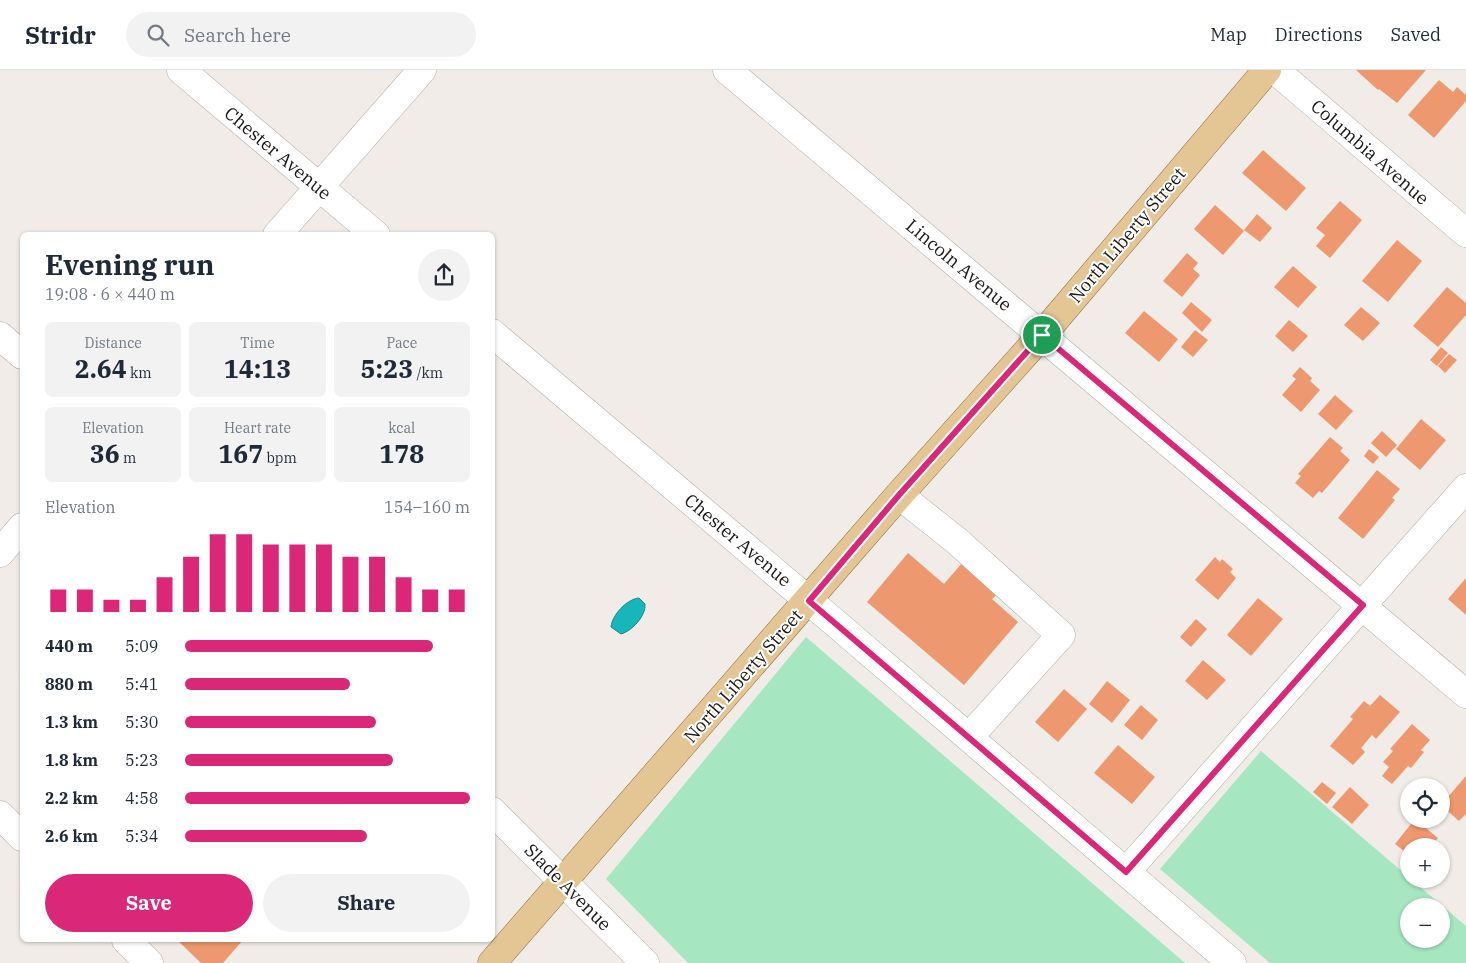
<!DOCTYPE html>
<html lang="en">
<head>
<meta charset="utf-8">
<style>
	body { margin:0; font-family:"IBM Plex Serif",serif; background:#f2f2f3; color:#1f2937; height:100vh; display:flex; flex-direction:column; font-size:19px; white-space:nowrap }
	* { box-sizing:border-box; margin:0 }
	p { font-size:16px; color:#747a83 }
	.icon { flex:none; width:28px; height:28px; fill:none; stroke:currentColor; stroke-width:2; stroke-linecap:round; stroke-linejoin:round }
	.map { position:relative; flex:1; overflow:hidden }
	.details { position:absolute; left:20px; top:162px; width:475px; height:710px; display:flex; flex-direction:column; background:#fff; border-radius:8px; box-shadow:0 1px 4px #0004 }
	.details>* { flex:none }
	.tools { position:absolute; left:1400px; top:708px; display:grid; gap:10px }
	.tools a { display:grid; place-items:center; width:50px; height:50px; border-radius:50%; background:#fff; box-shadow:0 1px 4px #0004; font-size:25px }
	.pin { position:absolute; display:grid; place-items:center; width:42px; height:42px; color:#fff; margin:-21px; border:2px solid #fff; border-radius:50%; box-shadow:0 1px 5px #0007 }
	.round { display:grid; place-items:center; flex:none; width:52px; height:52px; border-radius:26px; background:#f2f2f3 }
	.overview { display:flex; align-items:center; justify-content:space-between; height:85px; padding:0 25px }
	h1 { font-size:28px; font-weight:700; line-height:38px }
	.stats { display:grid; grid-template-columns:repeat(3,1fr); gap:8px; height:85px; padding:5px 25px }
	.stats div { display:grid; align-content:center; border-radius:8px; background:#f2f2f3; text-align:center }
	.stats b { font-size:25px; font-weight:700 }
	.stats small { font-size:14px; font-weight:400 }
	.stats p { font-size:14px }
	.chart { height:140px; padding:10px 25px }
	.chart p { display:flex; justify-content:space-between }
	.chart svg { width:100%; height:90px; margin-top:5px; stroke:#db2777; stroke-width:6 }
	.cta { display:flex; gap:10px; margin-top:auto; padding:10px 25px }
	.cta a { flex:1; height:58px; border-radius:30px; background:#db2777; color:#fff; font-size:20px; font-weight:700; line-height:58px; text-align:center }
	.cta a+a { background:#f2f2f3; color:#1f2937 }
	ul { padding:0 25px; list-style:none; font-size:16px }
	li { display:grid; grid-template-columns:80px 60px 1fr; align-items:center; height:38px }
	li i { height:12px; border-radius:6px; background:#db2777 }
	header { display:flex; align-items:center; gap:30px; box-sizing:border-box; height:70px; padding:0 25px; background:#fff; border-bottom:1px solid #e0e1e3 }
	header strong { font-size:24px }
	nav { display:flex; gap:28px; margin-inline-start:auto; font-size:18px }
	.search { width:350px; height:45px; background:#f2f2f3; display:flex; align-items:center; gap:12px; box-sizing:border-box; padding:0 18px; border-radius:28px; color:#747a83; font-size:19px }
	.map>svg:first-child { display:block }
	.green { fill:#a6e7c2; fill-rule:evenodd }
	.water { fill:#16b6ba; stroke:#178789 }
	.building { fill:#ed986e }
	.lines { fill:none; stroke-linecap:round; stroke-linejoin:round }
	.minor-casing { stroke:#afaba7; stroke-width:29 }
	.major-casing { stroke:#92703b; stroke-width:29 }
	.minor { stroke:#fff; stroke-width:28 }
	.major { stroke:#e4c695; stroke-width:28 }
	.route-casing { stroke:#fff; stroke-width:10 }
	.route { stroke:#db2777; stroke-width:6 }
	.labels { text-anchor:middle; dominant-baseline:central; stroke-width:4; stroke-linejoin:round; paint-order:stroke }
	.street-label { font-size:18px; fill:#1a1817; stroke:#fff }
</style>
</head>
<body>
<header>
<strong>Stridr</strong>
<div class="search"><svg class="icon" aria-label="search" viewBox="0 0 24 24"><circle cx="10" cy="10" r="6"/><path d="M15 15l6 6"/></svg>Search here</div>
<nav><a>Map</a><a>Directions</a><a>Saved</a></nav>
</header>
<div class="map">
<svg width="1466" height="893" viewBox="0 0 1466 893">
	<rect width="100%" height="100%" fill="#f1ece8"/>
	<g class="green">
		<polygon points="806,567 1185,893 688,893 606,809"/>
		<path d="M 1261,681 L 1466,856 L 1466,893 L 1270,893 L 1160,799 ZM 1409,836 L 1441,836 L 1441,869 L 1409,869 Z"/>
	</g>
	<path class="water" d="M 639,528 L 645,534 C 646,546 632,561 621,564 L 611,557 C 612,545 627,529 639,528 Z"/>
	<g class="building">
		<polygon points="1356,0 1426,0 1397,33 1379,19 1378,20"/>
		<polygon points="1439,10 1453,22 1457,17 1466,25 1466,31 1434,68 1408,45"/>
		<polygon points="1263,80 1306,118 1286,141 1242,103"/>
		<polygon points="1340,131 1362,150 1330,188 1316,176 1325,165 1316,158"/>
		<polygon points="1215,135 1244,161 1223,185 1194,159"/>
		<polygon points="1257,144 1272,158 1260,172 1244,160"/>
		<polygon points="1397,170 1422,191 1388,232 1362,211"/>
		<polygon points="1187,183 1198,193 1193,199 1200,205 1182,227 1163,211"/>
		<polygon points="1293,196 1317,217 1298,238 1274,217"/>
		<polygon points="1447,217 1466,233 1466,245 1438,277 1413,256"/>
		<polygon points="1191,232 1212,250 1202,262 1182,243"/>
		<polygon points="1361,237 1380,253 1363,271 1344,255"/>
		<polygon points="1144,241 1178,269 1159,292 1125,263"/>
		<polygon points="1289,250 1308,266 1293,282 1275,266"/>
		<polygon points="1195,260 1208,270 1193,287 1181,277"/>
		<polygon points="1441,277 1448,283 1437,296 1430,290"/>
		<polygon points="1449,284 1457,290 1445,303 1438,296"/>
		<polygon points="1300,297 1312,308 1310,311 1320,320 1301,342 1282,325 1296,309 1292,306"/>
		<polygon points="1335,325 1353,341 1336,360 1318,344"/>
		<polygon points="1421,349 1446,370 1420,400 1396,379"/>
		<polygon points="1382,361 1397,375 1386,387 1371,373"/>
		<polygon points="1330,367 1343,378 1340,381 1350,390 1322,423 1319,421 1313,428 1295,413 1301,406 1298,404"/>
		<polygon points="1369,379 1379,387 1373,394 1364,386"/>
		<polygon points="1377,400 1400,419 1392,428 1395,430 1363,469 1338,448"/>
		<polygon points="908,483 944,514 962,493 997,524 992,529 1018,552 964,615 867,532"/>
		<polygon points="1215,487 1220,492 1222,489 1233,499 1230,502 1236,508 1218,530 1195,510"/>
		<polygon points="1466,508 1466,545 1448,529"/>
		<polygon points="1258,528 1283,549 1251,586 1227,565"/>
		<polygon points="1196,549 1207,559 1191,577 1180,567"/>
		<polygon points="1203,590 1226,610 1207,630 1185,611"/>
		<polygon points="1107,611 1130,630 1112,653 1089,634"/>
		<polygon points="1064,619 1087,639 1058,672 1035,652"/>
		<polygon points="1380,625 1400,642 1376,669 1372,665 1361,678 1365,682 1353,695 1330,676 1353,649 1350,647 1364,631 1370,636"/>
		<polygon points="1141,635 1158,650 1142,670 1124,655"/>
		<polygon points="1412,654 1430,670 1421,680 1424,682 1411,698 1408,696 1392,714 1382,706 1389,697 1383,692 1393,681 1390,679"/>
		<polygon points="1118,675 1155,707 1132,734 1094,703"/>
		<polygon points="1466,706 1466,744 1459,751 1441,735"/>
		<polygon points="1322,712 1336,723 1327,734 1313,722"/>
		<polygon points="1350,717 1369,735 1352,754 1332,737"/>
		<polygon points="1415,749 1438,768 1431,776 1409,776 1409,785 1395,774"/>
		<polygon points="177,870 243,870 223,893 201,893"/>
	</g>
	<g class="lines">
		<g class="minor-casing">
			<g id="minor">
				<polyline points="181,0 376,165"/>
				<polyline points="727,0 1466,624"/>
				<polyline points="1275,0 1466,163"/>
				<polyline points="277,165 422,0"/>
				<polyline points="492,263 834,552 1232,893"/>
				<polyline points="0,266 22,285"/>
				<polyline points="899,425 957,471 1061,565 969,667"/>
				<polyline points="0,483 22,457"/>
				<polyline points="492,741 645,893"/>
				<polyline points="0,745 22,767"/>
				<polyline points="1126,802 1466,418"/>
				<polyline points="126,870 149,893"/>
			</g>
		</g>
		<g class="major-casing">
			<polyline id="major" points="492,893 899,425 1042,265 1267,0"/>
		</g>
		<use href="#minor" class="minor"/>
		<use href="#major" class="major"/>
	</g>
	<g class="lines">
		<g class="route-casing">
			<polygon id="route" points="1042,265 1363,535 1126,802 809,531 899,425"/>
		</g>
		<use href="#route" class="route"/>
	</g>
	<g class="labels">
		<g class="street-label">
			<text transform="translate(1370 82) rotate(41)">Columbia Avenue</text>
			<text transform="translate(278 83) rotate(40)">Chester Avenue</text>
			<text transform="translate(1127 165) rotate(-50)">North Liberty Street</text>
			<text transform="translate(959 195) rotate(40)">Lincoln Avenue</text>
			<text transform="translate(738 470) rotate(40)">Chester Avenue</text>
			<text transform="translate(743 606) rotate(-49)">North Liberty Street</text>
			<text transform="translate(568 817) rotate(45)">Slade Avenue</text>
		</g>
	</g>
</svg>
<div class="tools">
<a><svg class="icon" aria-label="locate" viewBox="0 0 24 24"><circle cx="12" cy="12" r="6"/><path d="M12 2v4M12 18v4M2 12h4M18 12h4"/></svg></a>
<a>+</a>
<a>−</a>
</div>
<div class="pin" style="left:1042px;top:265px;background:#1e9e55"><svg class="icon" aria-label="arrive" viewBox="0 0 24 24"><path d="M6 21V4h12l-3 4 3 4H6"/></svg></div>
<section class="details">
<div class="overview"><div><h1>Evening run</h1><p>19:08 · 6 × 440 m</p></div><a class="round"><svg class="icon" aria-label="share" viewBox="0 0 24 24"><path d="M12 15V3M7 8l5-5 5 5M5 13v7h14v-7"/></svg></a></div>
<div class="stats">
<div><p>Distance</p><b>2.64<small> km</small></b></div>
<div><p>Time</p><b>14:13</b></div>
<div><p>Pace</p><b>5:23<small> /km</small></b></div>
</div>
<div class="stats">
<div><p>Elevation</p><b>36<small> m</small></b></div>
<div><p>Heart rate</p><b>167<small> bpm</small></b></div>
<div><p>kcal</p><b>178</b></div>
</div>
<div class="chart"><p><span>Elevation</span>154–160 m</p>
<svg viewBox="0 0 160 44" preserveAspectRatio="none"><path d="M5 44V33M15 44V33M25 44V38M35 44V38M45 44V27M55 44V17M65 44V6M75 44V6M85 44V11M95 44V11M105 44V11M115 44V17M125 44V17M135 44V27M145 44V33M155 44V33"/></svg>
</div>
<ul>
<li><b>440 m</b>5:09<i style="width:87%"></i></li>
<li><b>880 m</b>5:41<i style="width:58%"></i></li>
<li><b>1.3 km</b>5:30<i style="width:67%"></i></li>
<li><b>1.8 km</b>5:23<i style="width:73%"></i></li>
<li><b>2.2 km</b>4:58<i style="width:100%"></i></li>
<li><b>2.6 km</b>5:34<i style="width:64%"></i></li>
</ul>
<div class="cta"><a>Save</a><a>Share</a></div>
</section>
</div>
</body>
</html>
